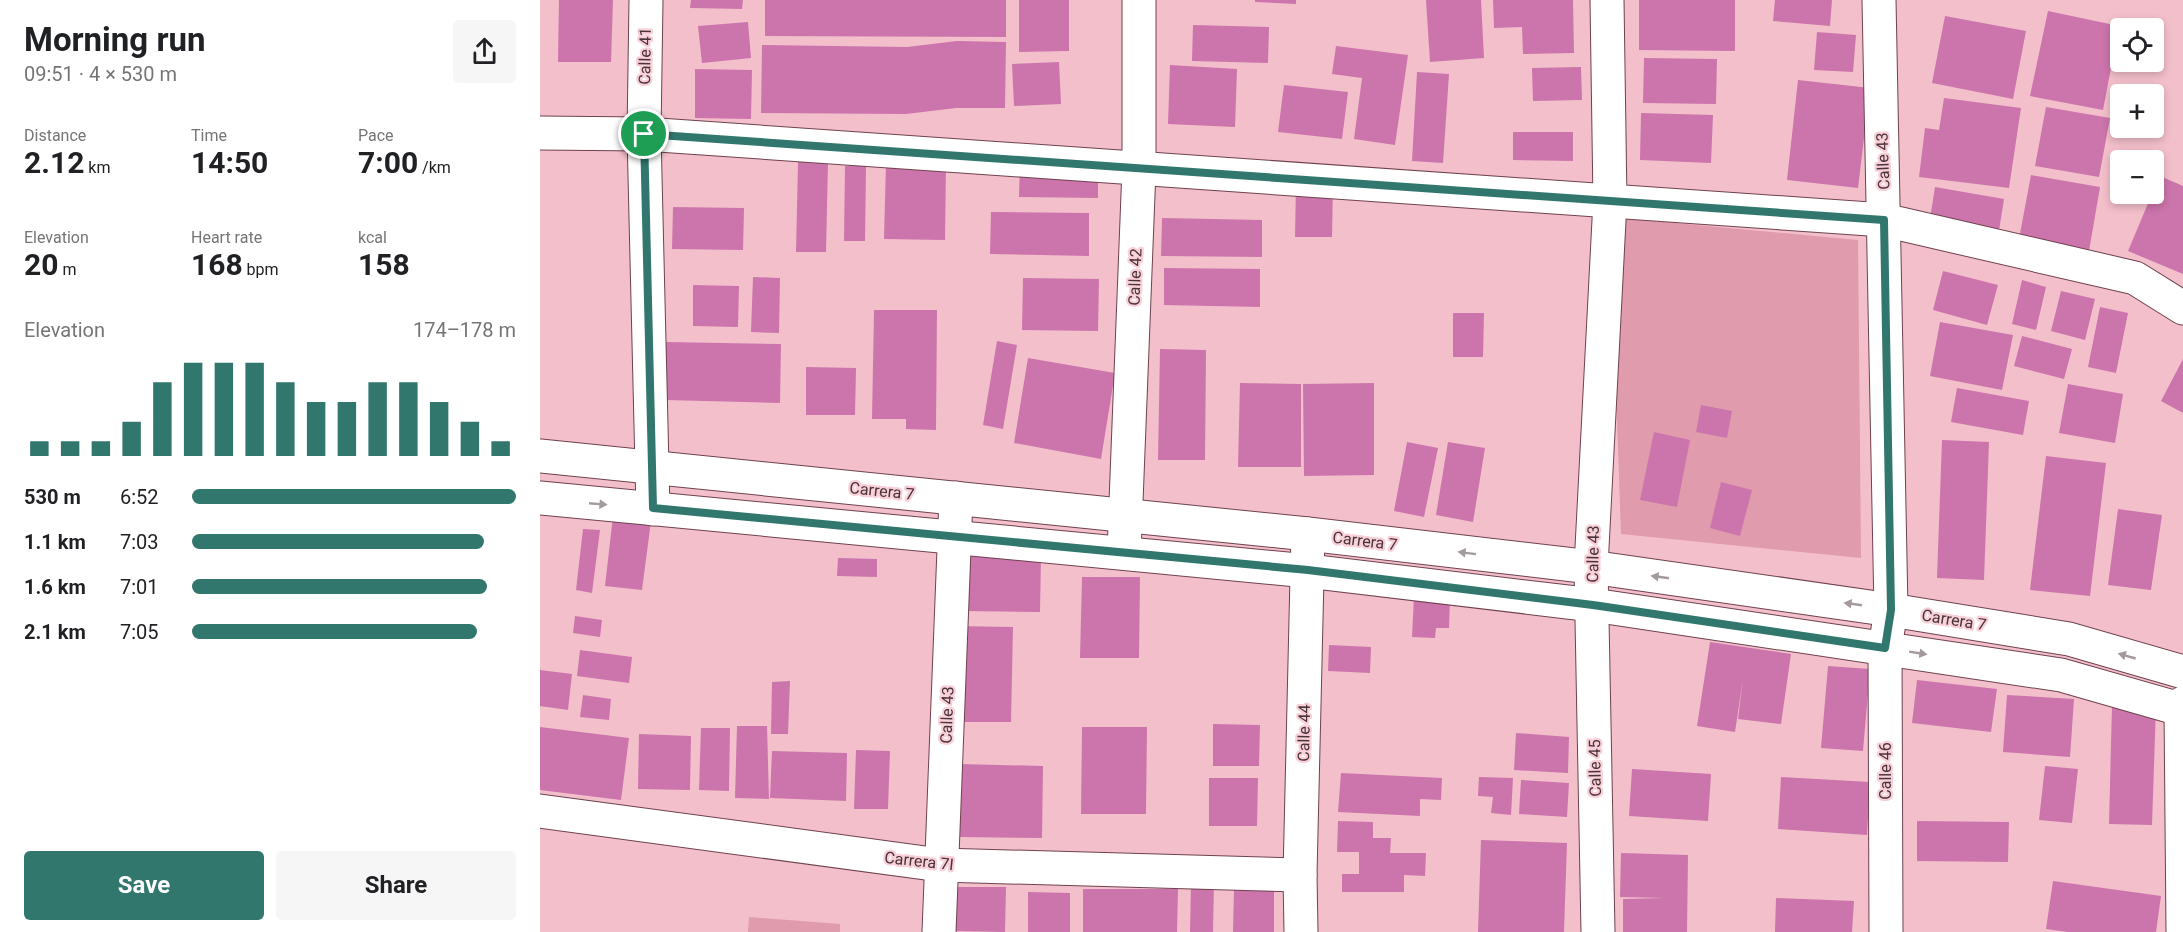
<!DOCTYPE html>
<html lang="en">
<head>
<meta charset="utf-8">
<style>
	body { margin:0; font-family:Roboto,sans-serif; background:#f6f6f6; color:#202124; height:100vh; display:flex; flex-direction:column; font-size:22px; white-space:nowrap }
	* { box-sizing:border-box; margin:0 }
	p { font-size:20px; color:#757577 }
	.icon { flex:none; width:33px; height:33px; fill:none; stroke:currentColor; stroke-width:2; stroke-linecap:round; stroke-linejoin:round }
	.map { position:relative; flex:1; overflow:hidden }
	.details { display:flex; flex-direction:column; background:#fff; width:540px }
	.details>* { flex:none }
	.fabs { position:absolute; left:1570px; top:18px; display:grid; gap:12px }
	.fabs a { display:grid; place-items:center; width:54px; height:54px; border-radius:6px; background:#fff; box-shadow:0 3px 9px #0003; font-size:30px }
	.pin { position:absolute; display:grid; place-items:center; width:51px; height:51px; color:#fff; margin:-26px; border:3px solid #fff; border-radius:50%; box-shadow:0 2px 6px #0007 }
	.round { display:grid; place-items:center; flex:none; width:63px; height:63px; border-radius:6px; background:#f6f6f6 }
	.headline { display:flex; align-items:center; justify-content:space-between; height:102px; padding:0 24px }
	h1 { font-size:33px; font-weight:700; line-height:45px }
	.metrics { display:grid; grid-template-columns:repeat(3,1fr); gap:9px; height:102px; padding:6px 24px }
	.metrics div { display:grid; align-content:center }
	.metrics b { font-size:30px; font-weight:700 }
	.metrics small { font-size:16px; font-weight:400 }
	.metrics p { font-size:16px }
	.chart { height:168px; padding:12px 24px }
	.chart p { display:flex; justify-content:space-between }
	.chart svg { width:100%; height:108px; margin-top:6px; stroke:#31776d; stroke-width:6 }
	.button { display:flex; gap:12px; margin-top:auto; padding:12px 24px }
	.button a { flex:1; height:69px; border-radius:6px; background:#31776d; color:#fff; font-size:24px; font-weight:700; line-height:69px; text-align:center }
	.button a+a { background:#f6f6f6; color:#202124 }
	ul { padding:0 24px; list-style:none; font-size:20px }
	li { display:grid; grid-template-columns:96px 72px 1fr; align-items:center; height:45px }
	li i { height:15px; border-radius:8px; background:#31776d }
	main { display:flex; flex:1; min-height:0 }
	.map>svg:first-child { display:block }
	.green { fill:#e09bad }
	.building { fill:#cc75ac }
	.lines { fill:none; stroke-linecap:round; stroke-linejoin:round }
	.street-casing { stroke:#6e424e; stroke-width:35 }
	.secondary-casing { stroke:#6e424e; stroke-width:35 }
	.street { stroke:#fff; stroke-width:33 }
	.secondary { stroke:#fff; stroke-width:33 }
	.oneway { fill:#a49a9c }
	.route-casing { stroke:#fff; stroke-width:12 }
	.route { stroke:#31776d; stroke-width:8 }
	.labels { text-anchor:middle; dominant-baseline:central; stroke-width:4.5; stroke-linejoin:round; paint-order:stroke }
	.street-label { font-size:16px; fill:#483439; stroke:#f9cfd9 }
</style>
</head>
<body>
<main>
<section class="details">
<div class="headline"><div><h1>Morning run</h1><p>09:51 · 4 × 530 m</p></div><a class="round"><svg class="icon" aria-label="share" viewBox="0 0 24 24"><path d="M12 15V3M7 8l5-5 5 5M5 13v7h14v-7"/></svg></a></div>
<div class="metrics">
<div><p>Distance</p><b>2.12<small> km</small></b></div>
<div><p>Time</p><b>14:50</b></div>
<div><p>Pace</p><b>7:00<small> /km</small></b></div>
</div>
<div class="metrics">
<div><p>Elevation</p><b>20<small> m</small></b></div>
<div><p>Heart rate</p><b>168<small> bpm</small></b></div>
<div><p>kcal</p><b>158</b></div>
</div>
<div class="chart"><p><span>Elevation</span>174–178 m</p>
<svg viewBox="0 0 160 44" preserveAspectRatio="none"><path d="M5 44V38M15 44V38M25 44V38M35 44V30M45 44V14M55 44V6M65 44V6M75 44V6M85 44V14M95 44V22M105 44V22M115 44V14M125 44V14M135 44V22M145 44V30M155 44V38"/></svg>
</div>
<ul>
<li><b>530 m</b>6:52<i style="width:100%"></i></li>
<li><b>1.1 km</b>7:03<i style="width:90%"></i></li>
<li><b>1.6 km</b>7:01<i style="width:91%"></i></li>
<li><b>2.1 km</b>7:05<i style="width:88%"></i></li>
</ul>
<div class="button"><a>Save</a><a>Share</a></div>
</section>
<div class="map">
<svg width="1643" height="932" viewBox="0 0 1643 932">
	<rect width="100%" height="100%" fill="#f3bfcb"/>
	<g class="green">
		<polygon points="1070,217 1318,240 1321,558 1081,534"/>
		<polygon points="209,917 300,924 300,932 208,932"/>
	</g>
	<g class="building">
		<polygon points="19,0 73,0 71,62 18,62"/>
		<polygon points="151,0 203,0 202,9 150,8"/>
		<polygon points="225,0 466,0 466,37 225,36"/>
		<polygon points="479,0 529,0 529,51 479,52"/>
		<polygon points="715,0 756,0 756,4 715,2"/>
		<polygon points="886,0 941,0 944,58 890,62"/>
		<polygon points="953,0 1033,0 1034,53 983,54 982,27 954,28"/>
		<polygon points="1099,0 1195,0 1195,51 1099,50"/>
		<polygon points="1235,0 1292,0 1290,26 1233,21"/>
		<polygon points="1508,11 1579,26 1563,110 1490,96"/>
		<polygon points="1405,16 1486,31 1473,99 1392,83"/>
		<polygon points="208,22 211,58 162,63 158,26"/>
		<polygon points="653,25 729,27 728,63 652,61"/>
		<polygon points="1277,32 1316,35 1313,72 1274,70"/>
		<polygon points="417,41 466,42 465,108 416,108 366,114 221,113 222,45 367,47"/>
		<polygon points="796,46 868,55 855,145 814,139 822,78 792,74"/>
		<polygon points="1104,58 1177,59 1176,104 1103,103"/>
		<polygon points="519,62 521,104 474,106 472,64"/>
		<polygon points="630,65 697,69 695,127 628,124"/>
		<polygon points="1041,67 1042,100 993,101 992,68"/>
		<polygon points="155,69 212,70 211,119 155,118"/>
		<polygon points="877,72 909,74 903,163 872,161"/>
		<polygon points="1258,80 1330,88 1318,188 1247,180"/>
		<polygon points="744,85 808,92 802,139 738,132"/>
		<polygon points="1404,98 1481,108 1469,188 1379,177 1385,128 1399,130"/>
		<polygon points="1506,107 1570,118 1559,177 1495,166"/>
		<polygon points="1101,113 1173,115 1171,163 1100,160"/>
		<polygon points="973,132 1033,132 1033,161 973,160"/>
		<polygon points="480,159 558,161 558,198 479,197"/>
		<polygon points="258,162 288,162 286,252 256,252"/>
		<polygon points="346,162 406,163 405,240 344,239"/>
		<polygon points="305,166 326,166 325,241 304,241"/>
		<polygon points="1491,175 1560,187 1549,251 1479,239"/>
		<polygon points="1620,176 1643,186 1643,274 1588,251 1612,194 1614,194"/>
		<polygon points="756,185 793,186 792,237 755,237"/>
		<polygon points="1395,187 1464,199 1458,237 1389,225"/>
		<polygon points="133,207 204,208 203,250 132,249"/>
		<polygon points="451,212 549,213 549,256 450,254"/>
		<polygon points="622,218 722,220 722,257 621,256"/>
		<polygon points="624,268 720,269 720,307 624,305"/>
		<polygon points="1403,271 1458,285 1447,325 1393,310"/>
		<polygon points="213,277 240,278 239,333 211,332"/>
		<polygon points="483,278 559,279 558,331 482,330"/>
		<polygon points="1482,280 1506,287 1496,330 1472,324"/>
		<polygon points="153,285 199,286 198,327 153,326"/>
		<polygon points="1521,291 1555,299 1545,340 1511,331"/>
		<polygon points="1560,307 1588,313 1576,373 1548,367"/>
		<polygon points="334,310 397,310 396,430 366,429 366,419 332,419"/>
		<polygon points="913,313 944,313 943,357 913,357"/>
		<polygon points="1400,322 1473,335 1462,390 1390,376"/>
		<polygon points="1482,336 1532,349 1524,379 1474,366"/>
		<polygon points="457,341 477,345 463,429 443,425"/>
		<polygon points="126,342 241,344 240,403 125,400"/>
		<polygon points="620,349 666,350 665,460 618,460"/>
		<polygon points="488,358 575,373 561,459 474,443"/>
		<polygon points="1643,359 1643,413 1621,401"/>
		<polygon points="266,367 316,368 315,415 266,415"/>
		<polygon points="700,383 761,384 761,467 698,467"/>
		<polygon points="834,383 834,475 764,476 763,384"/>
		<polygon points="1528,384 1583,394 1575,443 1519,433"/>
		<polygon points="1417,388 1489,401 1483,435 1411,422"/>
		<polygon points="1161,405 1192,411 1187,438 1156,432"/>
		<polygon points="1114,432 1150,440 1137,507 1100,500"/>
		<polygon points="1402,440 1449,442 1444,580 1397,578"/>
		<polygon points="867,442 898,448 884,517 854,511"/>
		<polygon points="908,442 945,448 933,522 896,515"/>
		<polygon points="1506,456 1566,463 1550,596 1490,590"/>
		<polygon points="1181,482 1212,490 1200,536 1170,528"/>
		<polygon points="1578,509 1622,515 1611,590 1568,585"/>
		<polygon points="73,516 111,521 102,590 65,586"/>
		<polygon points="43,529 60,530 52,593 36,590"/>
		<polygon points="424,555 501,556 500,612 424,611"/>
		<polygon points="298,558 337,559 337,577 297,576"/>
		<polygon points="542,577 600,577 599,658 540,658"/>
		<polygon points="874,596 910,598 909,628 896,628 895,638 872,637"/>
		<polygon points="35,616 62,620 60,637 33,633"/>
		<polygon points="414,626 473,627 471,722 412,722"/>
		<polygon points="1170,642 1251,654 1241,724 1198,719 1203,679 1195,732 1157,726"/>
		<polygon points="789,645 831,647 830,673 788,671"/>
		<polygon points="40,650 92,657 89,683 37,676"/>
		<polygon points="1288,666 1330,669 1323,751 1281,748"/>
		<polygon points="0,670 32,674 28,710 0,706"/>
		<polygon points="1377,680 1457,689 1451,732 1372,723"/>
		<polygon points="250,681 248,734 231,734 232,682"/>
		<polygon points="43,695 71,699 69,720 40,717"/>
		<polygon points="1467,695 1534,699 1530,757 1463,752"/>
		<polygon points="1572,705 1616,706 1612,825 1569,824"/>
		<polygon points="673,724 720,725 719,766 673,766"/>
		<polygon points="197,726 227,726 229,799 195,798"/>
		<polygon points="0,727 89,738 81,800 0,790"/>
		<polygon points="542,727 607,727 606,814 541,814"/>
		<polygon points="161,728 190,728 189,791 159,790"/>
		<polygon points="976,733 1029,737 1028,773 974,770"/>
		<polygon points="99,734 151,736 150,790 98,789"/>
		<polygon points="316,750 350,751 348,809 314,809"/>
		<polygon points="232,751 307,753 306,801 230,798"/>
		<polygon points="419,764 503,766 502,838 418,837"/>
		<polygon points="1505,766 1538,769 1532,823 1499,820"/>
		<polygon points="1092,769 1171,774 1168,821 1089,816"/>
		<polygon points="801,773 902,778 901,800 880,799 880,816 798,812"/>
		<polygon points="939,777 973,778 971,815 951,813 953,797 938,796"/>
		<polygon points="1241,777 1330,782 1327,835 1238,829"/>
		<polygon points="669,778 718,778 717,826 669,826"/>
		<polygon points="981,780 1029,783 1027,817 979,814"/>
		<polygon points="798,821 833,822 833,838 851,838 850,853 886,853 885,876 864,875 864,892 802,892 802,874 819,874 819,852 797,852"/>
		<polygon points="1377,821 1469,822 1468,862 1377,861"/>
		<polygon points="941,840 1027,843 1024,932 938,932"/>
		<polygon points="1081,853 1148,855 1147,932 1083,932 1083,899 1125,898 1080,897"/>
		<polygon points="1513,881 1621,896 1616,932 1528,932 1506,929"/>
		<polygon points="674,882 673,932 650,932 651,883"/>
		<polygon points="414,887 466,887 465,932 414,931"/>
		<polygon points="694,887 734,888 734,932 693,932"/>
		<polygon points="543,889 638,889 637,932 543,932"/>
		<polygon points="488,892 530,893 530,932 488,932"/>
		<polygon points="1236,898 1314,901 1312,932 1235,932"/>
	</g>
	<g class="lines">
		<g class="street-casing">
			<g id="street">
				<polyline points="106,0 104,134 113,509"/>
				<polyline points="1339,0 1351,610 1345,648 1346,932"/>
				<polyline points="0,133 104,134 1344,220 1595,278 1643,308"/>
				<polyline points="584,553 599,169 599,0"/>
				<polyline points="0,811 400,865 760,875"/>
				<polyline points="399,932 416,498"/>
				<polyline points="761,932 760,875 768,534"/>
				<polyline points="1058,932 1051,567 1070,201 1067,0"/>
				<polyline points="1643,932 1641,708 1643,703"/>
			</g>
		</g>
		<g class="secondary-casing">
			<g id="secondary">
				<polyline points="0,456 768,534 1051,567 1351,610 1529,639 1643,672"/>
				<polyline points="0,498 768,571 1053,605 1521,675 1643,710"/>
			</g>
		</g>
		<use href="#street" class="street"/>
		<use href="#secondary" class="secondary"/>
	</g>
	<defs><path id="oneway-solid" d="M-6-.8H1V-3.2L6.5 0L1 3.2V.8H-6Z" transform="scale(1.5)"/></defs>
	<g class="oneway">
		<use href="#oneway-solid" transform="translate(58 504) rotate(5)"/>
		<use href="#oneway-solid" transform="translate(927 553) rotate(-173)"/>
		<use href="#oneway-solid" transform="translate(1120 577) rotate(-172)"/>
		<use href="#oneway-solid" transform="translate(1313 604) rotate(-172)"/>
		<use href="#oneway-solid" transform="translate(1378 653) rotate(9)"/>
		<use href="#oneway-solid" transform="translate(1587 656) rotate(-164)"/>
	</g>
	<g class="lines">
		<g class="route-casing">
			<polygon id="route" points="104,134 1344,220 1351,610 1345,648 1053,605 768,570 113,508"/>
		</g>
		<use href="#route" class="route"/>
	</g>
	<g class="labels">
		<g class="street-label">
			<text transform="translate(105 56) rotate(-89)">Calle 41</text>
			<text transform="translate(1343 161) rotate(-92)">Calle 43</text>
			<text transform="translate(595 277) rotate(-88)">Calle 42</text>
			<text transform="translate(342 491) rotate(6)">Carrera 7</text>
			<text transform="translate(825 541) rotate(7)">Carrera 7</text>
			<text transform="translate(1053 554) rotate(-89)">Calle 43</text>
			<text transform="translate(1414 620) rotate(9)">Carrera 7</text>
			<text transform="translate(407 715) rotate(-88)">Calle 43</text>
			<text transform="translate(764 733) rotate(-89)">Calle 44</text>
			<text transform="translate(1055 768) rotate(-91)">Calle 45</text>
			<text transform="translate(1345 771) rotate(-90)">Calle 46</text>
			<text transform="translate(379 861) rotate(6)">Carrera 7I</text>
		</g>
	</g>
</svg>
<div class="fabs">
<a><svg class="icon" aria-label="locate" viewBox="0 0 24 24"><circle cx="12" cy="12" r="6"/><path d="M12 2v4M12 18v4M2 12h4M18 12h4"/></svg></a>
<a>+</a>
<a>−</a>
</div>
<div class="pin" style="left:104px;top:134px;background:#1e9e55"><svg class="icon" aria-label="arrive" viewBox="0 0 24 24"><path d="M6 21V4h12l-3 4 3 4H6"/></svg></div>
</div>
</main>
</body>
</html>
